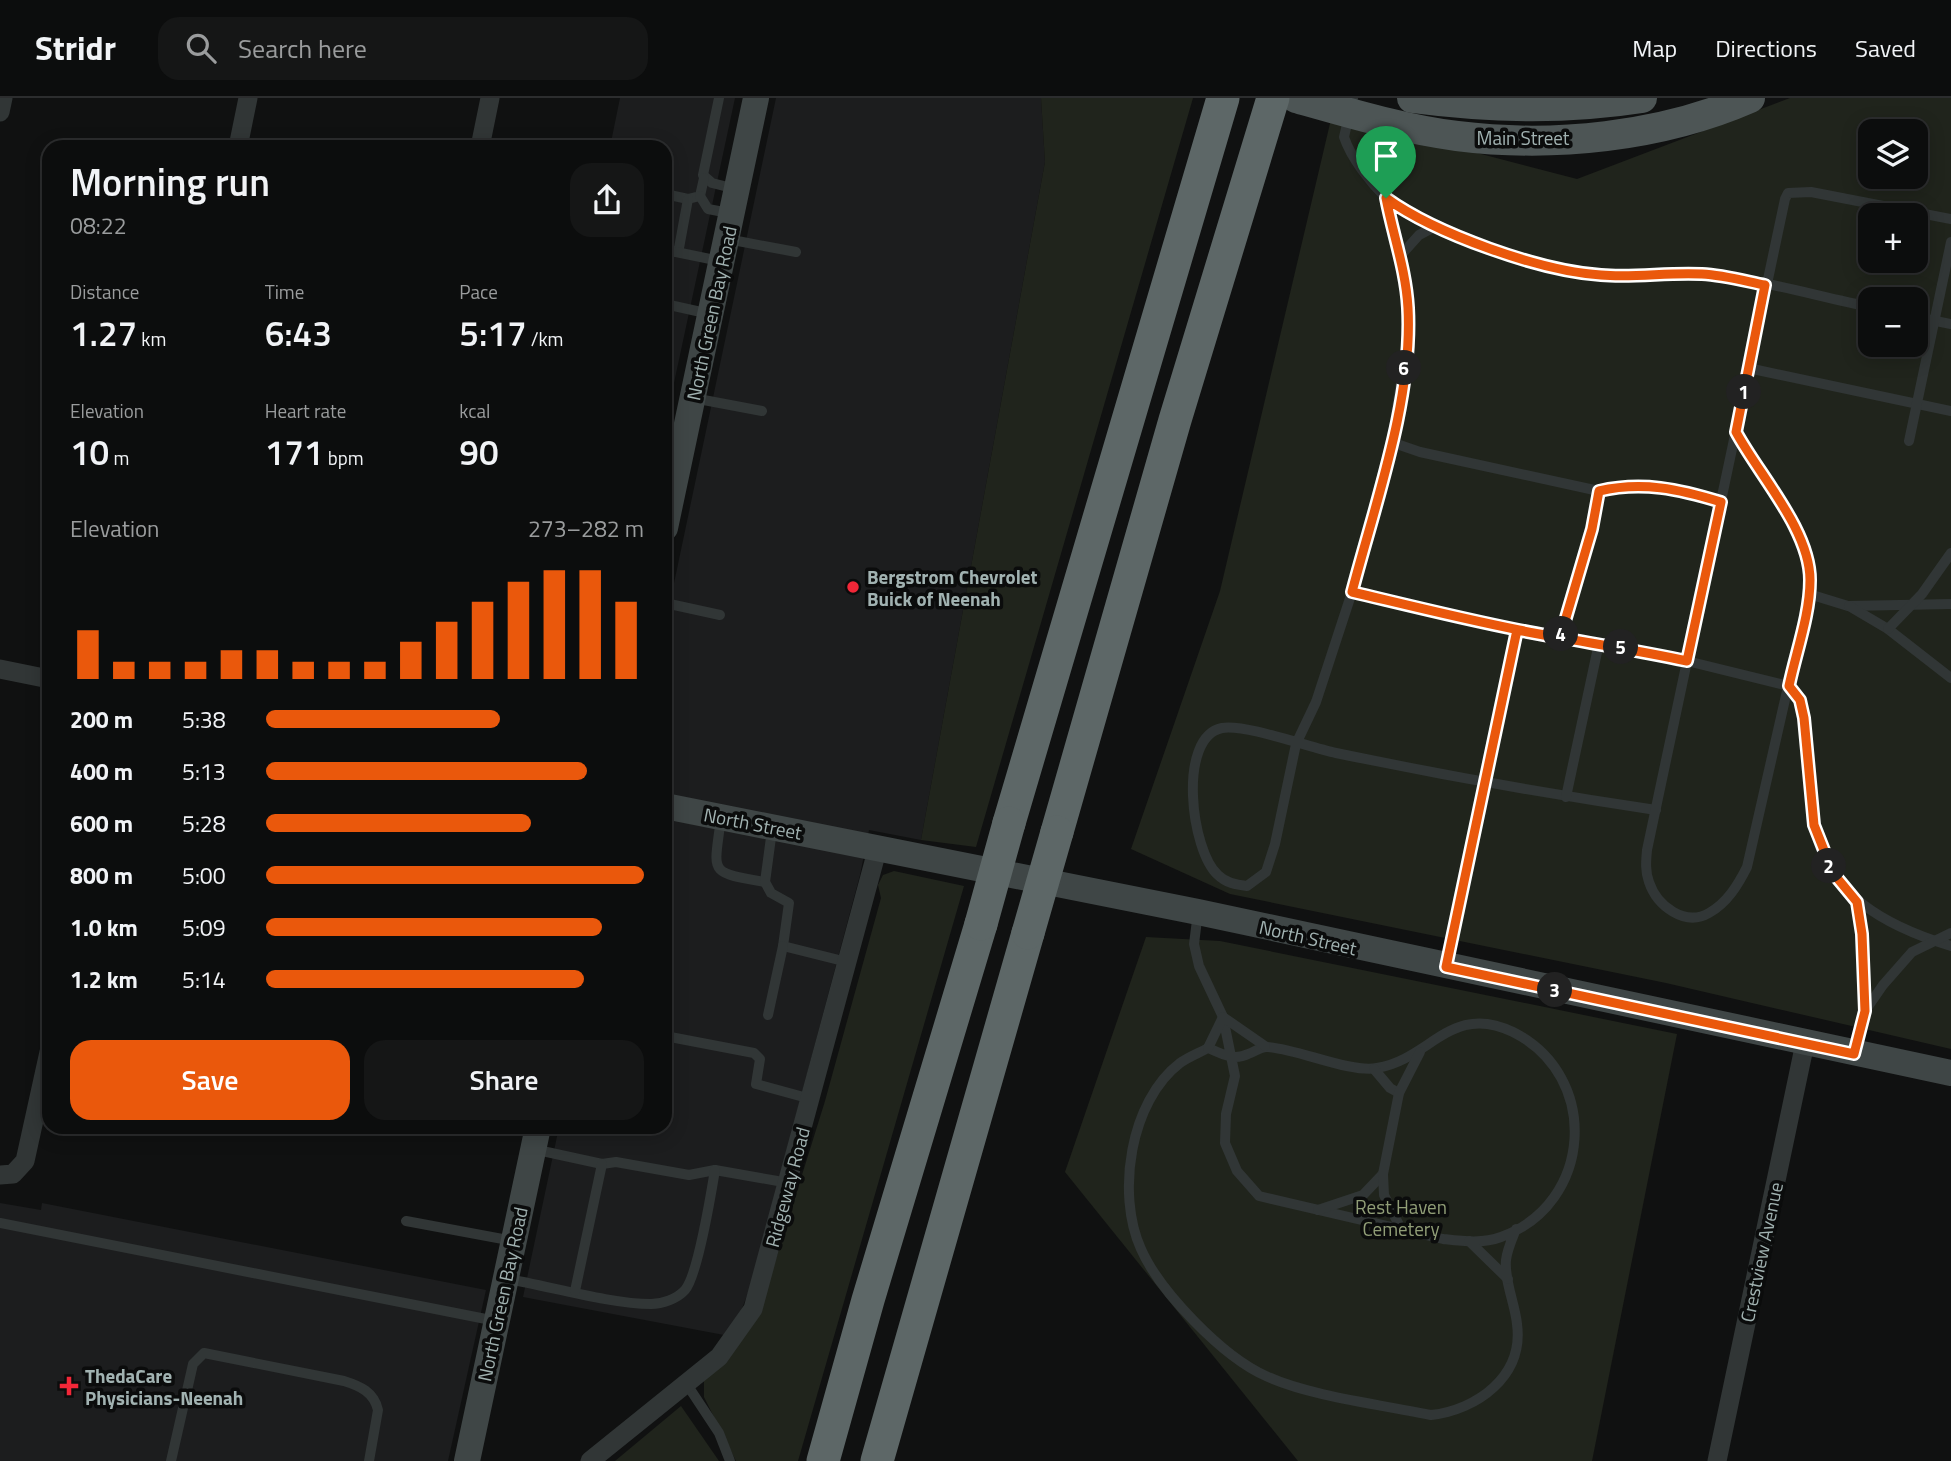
<!DOCTYPE html>
<html lang="en">
<head>
<meta charset="utf-8">
<style>
	body { margin:0; font-family:"Titillium Web",sans-serif; background:#151616; color:#f1f3f6; height:100vh; display:flex; flex-direction:column; font-size:26px; white-space:nowrap }
	* { box-sizing:border-box; margin:0 }
	p { font-size:23px; color:#9a9c9d }
	.icon { flex:none; width:38px; height:38px; fill:none; stroke:currentColor; stroke-width:2; stroke-linecap:round; stroke-linejoin:round }
	.map { position:relative; flex:1; overflow:hidden }
	.details { position:absolute; left:42px; top:42px; width:630px; height:994px; display:flex; flex-direction:column; background:#0c0d0d; border-radius:21px; box-shadow:0 4px 18px #0003,0 0 0 2px #2c2d2e }
	.details>* { flex:none }
	.fabs { position:absolute; left:1858px; top:21px; display:grid; gap:14px }
	.fabs a { display:grid; place-items:center; width:70px; height:70px; border-radius:14px; background:#0c0d0d; box-shadow:0 4px 18px #0003,0 0 0 2px #2c2d2e; font-size:35px }
	.pin { position:absolute; display:grid; place-items:center; width:60px; height:60px; color:#fff; margin:-72px -30px; border-radius:50% 50% 50% 0; rotate:-45deg; box-shadow:0 0 7px #0007 }
	.pin .icon { rotate:45deg }
	.km { position:absolute; width:35px; height:35px; margin:-18px; border-radius:50%; background:#222; color:#fff; font-size:19px; line-height:35px; text-align:center }
	.round { display:grid; place-items:center; flex:none; width:74px; height:74px; border-radius:21px; background:#151616 }
	.overview { display:flex; align-items:center; justify-content:space-between; height:119px; padding:0 28px }
	h1 { font-size:38px; font-weight:600; line-height:52px }
	.metrics { display:grid; grid-template-columns:repeat(3,1fr); gap:10px; height:119px; padding:7px 28px }
	.metrics div { display:grid; align-content:center }
	.metrics b { font-size:35px; font-weight:600 }
	.metrics small { font-size:19px; font-weight:400 }
	.metrics p { font-size:19px }
	.chart { height:196px; padding:14px 28px }
	.chart p { display:flex; justify-content:space-between }
	.chart svg { width:100%; height:126px; margin-top:7px; stroke:#ea580c; stroke-width:6 }
	.button { display:flex; gap:14px; margin-top:auto; padding:14px 28px }
	.button a { flex:1; height:80px; border-radius:21px; background:#ea580c; color:#fff; font-size:28px; font-weight:600; line-height:80px; text-align:center }
	.button a+a { background:#151616; color:#f1f3f6 }
	ul { padding:0 28px; list-style:none; font-size:23px }
	li { display:grid; grid-template-columns:112px 84px 1fr; align-items:center; height:52px }
	li i { height:18px; border-radius:9px; background:#ea580c }
	header { display:flex; align-items:center; gap:42px; box-sizing:border-box; height:98px; padding:0 35px; background:#0c0d0d; border-bottom:2px solid #2c2d2e }
	header strong { font-size:33px }
	nav { display:flex; gap:38px; margin-inline-start:auto; font-size:24px }
	.search { width:490px; height:63px; background:#151616; display:flex; align-items:center; gap:18px; box-sizing:border-box; padding:0 24px; border-radius:21px; color:#9a9c9d; font-size:26px }
	.map>svg:first-child { display:block }
	.built { fill:#1c1d1e }
	.green { fill:#20241c; fill-rule:evenodd }
	.lines { fill:none; stroke-linecap:round; stroke-linejoin:round }
	.lane { stroke:#313636; stroke-width:10 }
	.street { stroke:#313636; stroke-width:19 }
	.secondary { stroke:#3f4646; stroke-width:26 }
	.primary { stroke:#4d5555; stroke-width:30 }
	.highway { stroke:#5d6767; stroke-width:33 }
	.highway-bridge { stroke:#5d6767; stroke-width:33 }
	.route-casing { stroke:#fff; stroke-width:14 }
	.route { stroke:#ea580c; stroke-width:9 }
	.poi-dot { fill:#f22738; stroke:#0b0c0c; stroke-width:2.5 }
	.labels { text-anchor:middle; dominant-baseline:central; stroke-width:7; stroke-linejoin:round; paint-order:stroke }
	.street-label { font-size:19px; fill:#a1b2b1; stroke:#0b0c0c }
	.poi-label { font-size:19px; font-weight:bold; fill:#a1b2b1; stroke:#0b0c0c; text-anchor:start }
	.park-label { font-size:19px; fill:#919e77; stroke:#0b0c0c }
</style>
</head>
<body>
<header>
<strong>Stridr</strong>
<div class="search"><svg class="icon" aria-label="search" viewBox="0 0 24 24"><circle cx="10" cy="10" r="6"/><path d="M15 15l6 6"/></svg>Search here</div>
<nav><a>Map</a><a>Directions</a><a>Saved</a></nav>
</header>
<div class="map">
<svg width="1951" height="1363" viewBox="0 0 1951 1363">
	<rect width="100%" height="100%" fill="#101111"/>
	<g class="built">
		<polygon points="620,0 735,0 665,327 665,49 610,49"/>
		<polygon points="776,0 1041,0 1045,64 921,742 869,732 860,777 750,1190 741,1213 724,1237 523,1199 559,1029 665,1029 665,528"/>
		<polygon points="0,1105 41,1112 42,1105 486,1192 448,1363 0,1363"/>
	</g>
	<g class="green">
		<polygon points="1041,0 1193,0 976,749 921,742 1045,64"/>
		<path d="M 1790,0 L 1951,0 L 1951,951 L 1666,885 L 1230,796 L 1131,751 L 1220,493 L 1332,17 L 1577,81 ZM 1871,33 L 1916,33 L 1916,79 L 1871,79 ZM 1871,117 L 1916,117 L 1916,163 L 1871,163 ZM 1871,201 L 1916,201 L 1916,247 L 1871,247 Z"/>
		<polygon points="894,773 964,788 798,1363 736,1363 704,1299 704,1278 770,1180 825,1003 881,800 878,787 883,777"/>
		<polygon points="1146,839 1220,843 1677,936 1592,1363 1298,1363 1065,1074"/>
		<polygon points="681,1308 719,1363 615,1363"/>
	</g>
	<g class="lines">
		<g class="lane">
			<polyline points="719,0 703,77 712,85 736,91"/>
			<path d="M 1353,0 L 1344,39 C 1351,60 1370,84 1386,100 C 1420,132 1551,172 1598,177 C 1634,181 1669,173 1704,176 C 1760,181 1816,198 1871,209"/>
			<polyline points="665,96 688,101 700,98 704,80"/>
			<polyline points="700,98 708,111 729,115"/>
			<path d="M 1386,100 L 1401,157 L 1408,212 L 1406,253 L 1393,336 L 1352,494 L 1316,604 L 1296,646 L 1275,746 L 1266,774 L 1247,788 C 1236,787 1226,785 1218,777 C 1191,753 1177,639 1222,630 C 1246,626 1308,649 1336,655 C 1442,677 1548,696 1656,712"/>
			<polyline points="727,141 796,154"/>
			<polyline points="665,154 676,154 679,150 688,101"/>
			<polyline points="676,154 720,163"/>
			<polyline points="1401,157 1419,137 1436,128"/>
			<polyline points="665,206 710,216"/>
			<polyline points="1916,219 1951,226"/>
			<polyline points="1748,270 1951,313"/>
			<polyline points="693,300 762,313"/>
			<path d="M 1736,334 C 1763,385 1814,434 1809,496 L 1747,769 C 1738,787 1727,805 1709,815 C 1685,829 1657,808 1649,784 C 1645,773 1646,763 1647,752 L 1785,101 L 1788,95 L 1811,94 L 1951,121"/>
			<polyline points="1909,343 1951,144"/>
			<path d="M 1391,344 L 1420,354 L 1599,393 C 1642,384 1679,391 1721,404"/>
			<path d="M 1352,494 L 1488,526 L 1687,563 L 1789,588 L 1800,602 C 1809,642 1808,684 1814,725 C 1825,797 1888,829 1951,848"/>
			<polyline points="1809,496 1848,508 1951,506"/>
			<polyline points="665,505 720,517"/>
			<polyline points="1849,508 1888,531 1951,580"/>
			<polyline points="1888,531 1922,496 1951,455"/>
			<polyline points="1560,540 1592,431 1599,393"/>
			<polyline points="1566,699 1599,545"/>
			<path d="M 721,720 C 714,776 707,774 765,784"/>
			<polyline points="772,732 765,784 771,795 789,805 783,848 847,864"/>
			<polyline points="1857,804 1862,836 1865,913"/>
			<path d="M 1198,814 L 1194,846 L 1199,868 L 1223,919 L 1235,978 L 1226,1016 L 1225,1045 L 1237,1073 L 1259,1098 L 1443,1141 C 1461,1143 1483,1146 1501,1139 C 1593,1106 1601,978 1513,934 C 1451,904 1431,961 1377,970 C 1350,975 1298,951 1268,949 C 1261,948 1255,954 1248,956 C 1234,963 1222,956 1208,950 C 1199,955 1188,959 1180,965 C 1130,1003 1116,1096 1141,1151 C 1160,1194 1223,1259 1266,1278 C 1308,1298 1383,1307 1431,1317 C 1477,1312 1524,1278 1517,1226 C 1515,1206 1504,1182 1506,1162 C 1507,1152 1512,1141 1516,1131"/>
			<polyline points="665,860 667,862"/>
			<polyline points="1446,867 1517,532"/>
			<polyline points="768,917 783,848"/>
			<polyline points="665,938 754,955 760,961 756,986 811,1001"/>
			<polyline points="1208,950 1223,919 1265,948"/>
			<polyline points="1855,953 1865,913 1883,887 1912,854 1951,835"/>
			<polyline points="1374,971 1390,990 1399,995"/>
			<polyline points="533,1051 602,1066 616,1064 689,1077 715,1072 789,1085"/>
			<polyline points="1318,1112 1363,1097 1383,1076"/>
			<polyline points="406,1123 513,1143"/>
			<polyline points="0,1125 496,1223"/>
			<polyline points="1401,1131 1384,1097 1383,1076 1399,995 1420,954"/>
			<polyline points="1469,1143 1508,1181"/>
			<path d="M 507,1181 C 549,1188 611,1206 651,1206 C 662,1206 677,1201 685,1192 C 698,1177 711,1096 715,1072"/>
			<polyline points="575,1193 602,1066"/>
			<polyline points="686,1285 719,1335 730,1363"/>
			<path d="M 171,1363 L 193,1266 L 204,1255 L 344,1283 C 360,1288 374,1294 378,1312 L 369,1363"/>
		</g>
		<g class="street">
			<polyline points="0,14 3,0"/>
			<polyline points="238,49 248,0"/>
			<polyline points="480,49 490,0"/>
			<polyline points="0,571 49,581"/>
			<polyline points="0,1077 13,1076 25,1063 49,954"/>
			<polyline points="590,1363 719,1259 753,1211 878,749"/>
			<polyline points="1717,1363 1805,945"/>
		</g>
		<g class="secondary">
			<polyline points="665,430 756,0"/>
			<polyline points="665,708 1198,814 1951,975"/>
			<polyline points="467,1363 538,1029"/>
		</g>
		<g class="primary">
			<path d="M 1296,0 C 1349,15 1403,31 1457,38 C 1553,50 1661,39 1750,0"/>
			<path d="M 1412,0 C 1488,10 1566,12 1642,0"/>
		</g>
		<g class="highway">
			<polyline points="1009,725 1223,0"/>
			<polyline points="1057,734 1175,322 1273,0"/>
			<polyline points="823,1363 868,1202 981,826"/>
			<polyline points="877,1363 1028,835"/>
		</g>
		<g class="highway-bridge">
			<polyline points="981,826 1009,725"/>
			<polyline points="1028,835 1057,734"/>
		</g>
	</g>
	<g class="lines">
		<g class="route-casing">
			<path id="route" d="M 1386,100 C 1436,136 1540,173 1601,177 C 1635,180 1668,174 1702,176 C 1723,177 1745,183 1765,187 L 1736,334 C 1759,377 1810,432 1810,482 C 1810,517 1796,554 1789,588 L 1800,602 L 1804,620 L 1814,727 L 1833,775 L 1857,804 L 1862,836 L 1865,913 L 1854,956 L 1446,869 L 1517,532 L 1560,540 L 1592,431 L 1599,393 C 1642,383 1679,391 1721,404 L 1687,563 C 1631,551 1575,543 1519,532 C 1463,521 1407,507 1352,494 C 1375,406 1413,301 1408,210 C 1406,172 1393,137 1386,100"/>
		</g>
		<use href="#route" class="route"/>
	</g>
	<g class="poi-dot">
		<circle cx="853" cy="489" r="7"/>
		<path d="M65.5 1277.5h7v7h7v7h-7v7h-7v-7h-7v-7h7z"/>
	</g>
	<g class="labels">
		<g class="street-label">
			<text x="1523" y="39">Main Street</text>
			<text transform="translate(711 215) rotate(-78)">North Green Bay Road</text>
			<text transform="translate(753 725) rotate(11)">North Street</text>
			<text transform="translate(1308 839) rotate(13)">North Street</text>
			<text transform="translate(787 1089) rotate(-75)">Ridgeway Road</text>
			<text transform="translate(1761 1154) rotate(-78)">Crestview Avenue</text>
			<text transform="translate(502 1196) rotate(-78)">North Green Bay Road</text>
		</g>
		<g class="poi-label">
			<text x="867" y="478">Bergstrom Chevrolet<tspan x="867" dy="22">Buick of Neenah</tspan></text>
			<text x="85" y="1277">ThedaCare<tspan x="85" dy="22">Physicians-Neenah</tspan></text>
		</g>
		<g class="park-label">
			<text x="1401" y="1108">Rest Haven<tspan x="1401" dy="22">Cemetery</tspan></text>
		</g>
	</g>
</svg>
<div class="fabs">
<a><svg class="icon" aria-label="layers" viewBox="0 0 24 24"><path d="M12 4l9 5-9 5-9-5zM3 14l9 5 9-5"/></svg></a>
<a>+</a>
<a>−</a>
</div>
<div class="pin" style="left:1386px;top:100px;background:#1e9e55"><svg class="icon" aria-label="arrive" viewBox="0 0 24 24"><path d="M6 21V4h12l-3 4 3 4H6"/></svg></div>
<b class="km" style="left:1744px;top:294px">1</b>
<b class="km" style="left:1829px;top:768px">2</b>
<b class="km" style="left:1555px;top:892px">3</b>
<b class="km" style="left:1561px;top:536px">4</b>
<b class="km" style="left:1621px;top:549px">5</b>
<b class="km" style="left:1404px;top:270px">6</b>
<section class="details">
<div class="overview"><div><h1>Morning run</h1><p>08:22</p></div><a class="round"><svg class="icon" aria-label="share" viewBox="0 0 24 24"><path d="M12 15V3M7 8l5-5 5 5M5 13v7h14v-7"/></svg></a></div>
<div class="metrics">
<div><p>Distance</p><b>1.27<small> km</small></b></div>
<div><p>Time</p><b>6:43</b></div>
<div><p>Pace</p><b>5:17<small> /km</small></b></div>
</div>
<div class="metrics">
<div><p>Elevation</p><b>10<small> m</small></b></div>
<div><p>Heart rate</p><b>171<small> bpm</small></b></div>
<div><p>kcal</p><b>90</b></div>
</div>
<div class="chart"><p><span>Elevation</span>273–282 m</p>
<svg viewBox="0 0 160 44" preserveAspectRatio="none"><path d="M5 44V27M15 44V38M25 44V38M35 44V38M45 44V34M55 44V34M65 44V38M75 44V38M85 44V38M95 44V31M105 44V24M115 44V17M125 44V10M135 44V6M145 44V6M155 44V17"/></svg>
</div>
<ul>
<li><b>200 m</b>5:38<i style="width:62%"></i></li>
<li><b>400 m</b>5:13<i style="width:85%"></i></li>
<li><b>600 m</b>5:28<i style="width:70%"></i></li>
<li><b>800 m</b>5:00<i style="width:100%"></i></li>
<li><b>1.0 km</b>5:09<i style="width:89%"></i></li>
<li><b>1.2 km</b>5:14<i style="width:84%"></i></li>
</ul>
<div class="button"><a>Save</a><a>Share</a></div>
</section>
</div>
</body>
</html>
